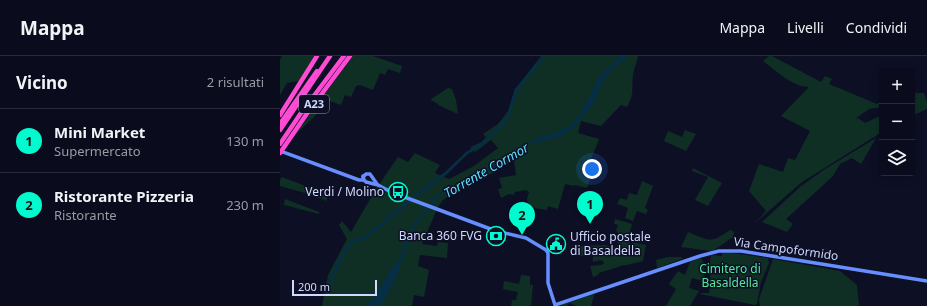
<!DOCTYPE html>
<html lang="it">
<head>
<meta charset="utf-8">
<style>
	:root { --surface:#0a0b1c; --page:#181929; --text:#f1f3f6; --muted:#999ba3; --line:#2a2b3b; --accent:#00fbce }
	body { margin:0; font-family:"Noto Sans",sans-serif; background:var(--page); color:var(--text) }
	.controls { position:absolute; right:12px; top:12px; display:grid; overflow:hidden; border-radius:4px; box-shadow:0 2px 10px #0003 }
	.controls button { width:36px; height:36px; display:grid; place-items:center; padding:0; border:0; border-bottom:1px solid var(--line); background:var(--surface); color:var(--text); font:20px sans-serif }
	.scale { position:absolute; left:12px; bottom:10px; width:85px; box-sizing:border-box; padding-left:4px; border:2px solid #d0d8ff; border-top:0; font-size:11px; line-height:14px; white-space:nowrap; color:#d0d8ff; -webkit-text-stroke:3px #0d0f25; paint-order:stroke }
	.you { position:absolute; left:312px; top:113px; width:14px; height:14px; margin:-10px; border:3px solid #fff; border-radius:50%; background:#1a73e8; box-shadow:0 0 0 6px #1a73e833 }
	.badge { display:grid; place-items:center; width:26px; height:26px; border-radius:50%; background:var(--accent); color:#111; font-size:13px; font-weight:700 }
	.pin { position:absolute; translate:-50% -33px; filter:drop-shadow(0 1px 2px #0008) }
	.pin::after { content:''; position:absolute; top:21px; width:14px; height:12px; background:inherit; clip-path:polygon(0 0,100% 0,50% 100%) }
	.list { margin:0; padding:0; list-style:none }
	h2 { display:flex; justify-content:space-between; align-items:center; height:52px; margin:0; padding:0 16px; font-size:17px }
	h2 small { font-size:13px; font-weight:400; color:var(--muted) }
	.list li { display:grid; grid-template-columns:26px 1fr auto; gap:12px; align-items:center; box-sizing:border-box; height:64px; padding:0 16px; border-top:1px solid var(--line) }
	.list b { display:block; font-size:15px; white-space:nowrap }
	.list p { margin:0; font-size:13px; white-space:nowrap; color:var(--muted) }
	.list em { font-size:13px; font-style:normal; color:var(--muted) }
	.icon { flex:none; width:22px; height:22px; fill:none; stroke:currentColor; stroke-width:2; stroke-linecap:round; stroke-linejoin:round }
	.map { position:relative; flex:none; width:647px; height:250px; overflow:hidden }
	header { display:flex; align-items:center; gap:24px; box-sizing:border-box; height:56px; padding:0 20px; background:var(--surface); border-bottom:1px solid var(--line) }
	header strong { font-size:19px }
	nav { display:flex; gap:22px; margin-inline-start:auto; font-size:14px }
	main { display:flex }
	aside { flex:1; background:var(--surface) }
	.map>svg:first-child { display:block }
</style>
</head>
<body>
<header>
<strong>Mappa</strong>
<nav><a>Mappa</a><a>Livelli</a><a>Condividi</a></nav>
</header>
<main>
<aside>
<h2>Vicino<small>2 risultati</small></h2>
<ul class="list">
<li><span class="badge">1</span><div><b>Mini Market</b><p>Supermercato</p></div><em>130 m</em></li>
<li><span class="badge">2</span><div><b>Ristorante Pizzeria</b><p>Ristorante</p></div><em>230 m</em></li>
</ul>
</aside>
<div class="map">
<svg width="647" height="250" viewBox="0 0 647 250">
	<rect width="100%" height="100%" fill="#0d0f25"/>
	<g fill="#0f2f25">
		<polygon points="2,0 35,0 20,25 7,27 0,39 0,4"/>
		<polygon points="73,0 93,0 122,10 120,17 108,13 105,19 100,17 93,34 80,29 76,30 71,41 65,39 61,49 47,44 33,62 15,79"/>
		<path d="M261,0H358C357,7 354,12 353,19C351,33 355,36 347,51L341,49L321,70L301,65L298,77L319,83L310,106L316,107L307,132L295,129L294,130L285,128L278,153L268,150L267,154L248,151L247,143L249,136L246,134L235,136L234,139L229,138L221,142L218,133L222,132L219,122L236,119L234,104L199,125L187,128L163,144L158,151L142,188L157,190L158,186L168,187L167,202L140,199L138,210L149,214L144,241L134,239L132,250H42L48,219L67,183L59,169L62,165L71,176L96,133L118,101L128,106L135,97L160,109L155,117L169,123L194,110L218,92L211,84L195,96L190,91L202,86L206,81L203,78L218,68L228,55L235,34Z"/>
		<path d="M489,0H492L541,26L545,20L552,23L549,28L597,48L602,45V51L589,53L575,63L578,62L585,67L602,59V76L522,126L475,167L486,155L469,135L479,108L503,116L508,102L515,104L530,75L501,60L529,31C513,31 496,15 483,5Z"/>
		<polygon points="168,32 172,33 176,44 178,58 158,49 158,48 151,44 151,43"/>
		<polygon points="632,37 644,37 647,46 647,53 632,60"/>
		<polygon points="405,74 416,78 406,95 384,85 388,75 402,81"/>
		<polygon points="596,82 581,108 572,102 560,108 553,120 506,163 513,168 507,176 482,166 520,131 545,113"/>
		<polygon points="413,112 442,127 428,150 415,144 428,121 412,115"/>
		<polygon points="2,121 49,139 46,145 32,139 0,130 0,124"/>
		<polygon points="362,125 373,130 365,152 368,154 366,158 357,155 353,165 345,162 348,152 337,148 340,142 347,144 349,137 357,139"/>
		<polygon points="5,143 39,156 39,158 4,149"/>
		<polygon points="335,163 352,168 348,183 351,184 346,196 348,197 352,186 366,189 363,205 347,209 344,209 319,217 318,219 313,221 310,210 322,209 324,207 323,205 320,204 313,206 313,200 296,200 296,190 325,189 336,192 339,185 336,184 338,176 336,175 338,169 334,168"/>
		<path d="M450,174L454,176L453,181L434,194L430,195L401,191L408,176C431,185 429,188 450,174Z"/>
		<polygon points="442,197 452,197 488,202 489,207 481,226 477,248 475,249 420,238 421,237 429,237 431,214 429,214 431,199 442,200"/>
		<polygon points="388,201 402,201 402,203 377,212 376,204"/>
		<path d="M420,202C427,207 424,217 423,225L412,222L409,232L419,235L410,250H386L396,233L389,228L398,215L405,219L410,206Z"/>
		<polygon points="493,203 560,215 577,229 579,250 480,250 479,243"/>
		<polygon points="241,219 250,220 250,229 253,229 251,250 231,250 232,244 236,244 238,236 223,233 224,225 239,228"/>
		<polygon points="314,238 314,240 311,250 296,250 290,247 286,250 279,249"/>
	</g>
	<polygon fill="#062e44" points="341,0 347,0 344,6 344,3 331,14 323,25 313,48 292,73 280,81 250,88 203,118 186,125 160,140 137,167 120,208 120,213 106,241 99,250 84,250 95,241 112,211 117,207 134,167 155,141 198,114 208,111 259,81 278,76 286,71 289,71 289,67 290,69 292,68 301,56 317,25 323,16"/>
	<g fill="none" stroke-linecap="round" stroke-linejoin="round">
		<path stroke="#062e44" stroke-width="3" d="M46,236C51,222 63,195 73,185L85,182L134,141L166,117L187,97L203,87L221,70L228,61L236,34L264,0"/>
		<g stroke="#678eff" stroke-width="3.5">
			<polyline points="0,95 79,124 83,124"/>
			<polyline points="83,120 84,124 86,126 98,129 111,136 216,175 246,182 266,194 268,197 268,227 275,249 420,200 439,195 461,195 647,225"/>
			<polyline points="83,121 86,118 90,118 97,128"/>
		</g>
		<g stroke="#ff4bd3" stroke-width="4.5">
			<polyline points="0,59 37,0"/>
			<polyline points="0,68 37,15"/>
			<polyline points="0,74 50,0"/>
			<polyline points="0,88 21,57 64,0"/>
			<polyline points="0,97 26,59 70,0"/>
		</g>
	</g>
	<defs>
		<g id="bus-ring" transform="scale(1)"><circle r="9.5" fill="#0d0f25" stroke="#00fbce" stroke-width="1.5"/><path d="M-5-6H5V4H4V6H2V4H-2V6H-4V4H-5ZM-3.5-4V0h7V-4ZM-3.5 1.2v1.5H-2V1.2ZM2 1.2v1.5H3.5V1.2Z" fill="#00fbce"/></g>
		<g id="bank-ring" transform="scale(1)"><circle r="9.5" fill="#0d0f25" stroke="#00fbce" stroke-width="1.5"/><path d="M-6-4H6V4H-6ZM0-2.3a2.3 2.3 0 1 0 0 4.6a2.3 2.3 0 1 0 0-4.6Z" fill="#00fbce"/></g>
		<g id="civic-ring" transform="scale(1)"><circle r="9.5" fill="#0d0f25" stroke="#00fbce" stroke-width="1.5"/><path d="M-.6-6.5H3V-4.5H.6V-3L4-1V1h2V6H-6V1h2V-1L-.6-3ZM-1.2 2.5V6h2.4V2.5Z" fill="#00fbce"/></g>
	</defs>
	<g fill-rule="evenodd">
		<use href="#bus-ring" x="118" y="136"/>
		<use href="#bank-ring" x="216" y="180"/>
		<use href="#civic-ring" x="276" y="188"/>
	</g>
	<g text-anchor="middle" stroke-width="3" stroke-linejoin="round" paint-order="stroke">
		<rect fill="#0d0f25" stroke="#969cbe" stroke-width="1" x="19" y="39" width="30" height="18" rx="3"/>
		<g font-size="11" font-weight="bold" fill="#d0d8ff">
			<text x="34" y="52">A23</text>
		</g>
		<g font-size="12" fill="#d0d8ff" stroke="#0d0f25" text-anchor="end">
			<text x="104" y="140">Verdi / Molino</text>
			<text x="202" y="184">Banca 360 FVG</text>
			<text x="290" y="185" text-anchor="start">Ufficio postale<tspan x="290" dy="14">di Basaldella</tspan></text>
		</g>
		<g font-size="12" fill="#d0d8ff" stroke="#0d0f25">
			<text transform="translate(506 193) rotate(8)" y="4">Via Campoformido</text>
		</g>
		<g font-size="12" fill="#54e799" stroke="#0d0f25">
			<text x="450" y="217">Cimitero di<tspan x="450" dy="14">Basaldella</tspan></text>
		</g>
		<g font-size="13" font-style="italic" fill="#5ee1ff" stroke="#0d0f25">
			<text transform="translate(206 114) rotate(-30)" y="5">Torrente Cormor</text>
		</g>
	</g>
</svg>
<div class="controls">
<button>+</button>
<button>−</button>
<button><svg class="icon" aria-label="layers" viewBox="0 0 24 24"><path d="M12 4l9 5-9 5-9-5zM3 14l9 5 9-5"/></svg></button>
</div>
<div class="scale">200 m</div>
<div class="you"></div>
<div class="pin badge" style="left:310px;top:168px">1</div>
<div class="pin badge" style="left:242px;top:179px">2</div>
</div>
</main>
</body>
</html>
